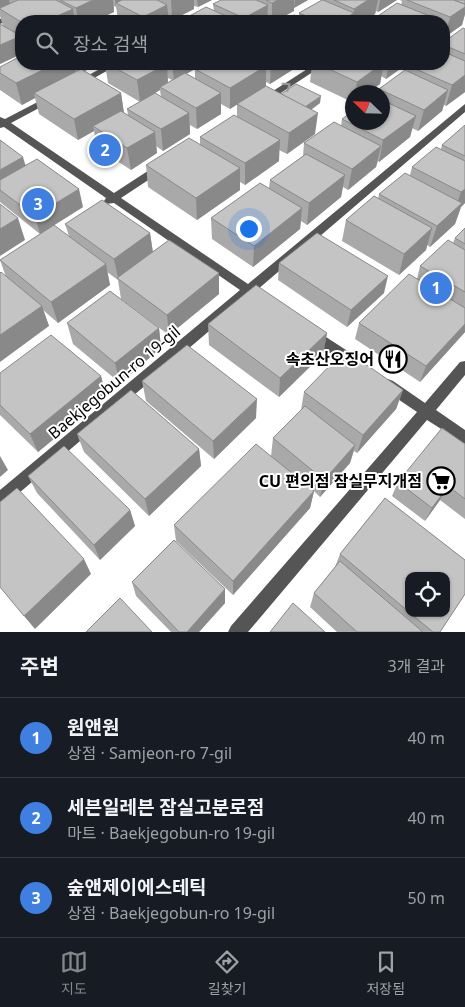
<!DOCTYPE html>
<html lang="ko">
<head>
<meta charset="utf-8">
<style>
	:root { --surface:#171b24; --page:#242831; --text:#f1f3f6; --muted:#9ea1a6; --line:#363941; --accent:#858687 }
	body { margin:0; font-family:"Noto Sans","Noto Sans KR",sans-serif; background:var(--page); color:var(--text) }
	.controls { position:absolute; right:15px; bottom:15px; display:grid; overflow:hidden; border-radius:10px; box-shadow:0 1px 4px #0004 }
	.controls button { width:45px; height:45px; display:grid; place-items:center; padding:0; border:0; border-bottom:1px solid var(--line); background:var(--surface); color:var(--text); font:25px sans-serif }
	.compass { position:absolute; left:345px; top:85px; width:45px; height:45px; border-radius:50%; background:var(--surface); box-shadow:0 1px 4px #0004; rotate:293deg }
	.you { position:absolute; left:248px; top:228px; width:18px; height:18px; margin:-12px; border:4px solid #fff; border-radius:50%; background:#1a73e8; box-shadow:0 0 0 8px #1a73e833 }
	.badge { display:grid; place-items:center; width:32px; height:32px; border-radius:50%; background:var(--accent); color:#fff; font-size:16px; font-weight:700 }
	.pin { position:absolute; translate:-50% -50%; border:2px solid #fff; box-shadow:0 1px 5px #0006 }
	.list { margin:0; padding:0; list-style:none }
	h2 { display:flex; justify-content:space-between; align-items:center; height:65px; margin:0; padding:0 20px; font-size:21px }
	h2 small { font-size:16px; font-weight:400; color:var(--muted) }
	.list li { display:grid; grid-template-columns:32px 1fr auto; gap:15px; align-items:center; box-sizing:border-box; height:80px; padding:0 20px; border-top:1px solid var(--line) }
	.list b { display:block; font-size:19px; white-space:nowrap }
	.list p { margin:0; font-size:16px; white-space:nowrap; color:var(--muted) }
	.list em { font-size:16px; font-style:normal; color:var(--muted) }
	.icon { flex:none; width:28px; height:28px; fill:none; stroke:currentColor; stroke-width:2; stroke-linecap:round; stroke-linejoin:round }
	.map { position:relative; flex:none; width:465px; height:632px; overflow:hidden }
	.search { position:absolute; background:var(--surface); box-shadow:0 1px 4px #0004; left:15px; right:15px; top:15px; height:55px; display:flex; align-items:center; gap:12px; box-sizing:border-box; padding:0 18px; border-radius:20px; color:var(--muted); font-size:19px }
	.sheet { height:305px; background:var(--surface) }
	nav { display:flex; justify-content:space-around; align-items:center; box-sizing:border-box; height:70px; border-top:1px solid var(--line); background:var(--surface); font-size:14px; color:var(--muted) }
	nav a { display:grid; justify-items:center; gap:2px }
	nav .on { color:var(--accent) }
	.map>svg:first-child { display:block }
</style>
</head>
<body>
<div class="map">
<svg width="465" height="632" viewBox="0 0 465 632">
	<rect width="100%" height="100%" fill="#fff"/>
	<g fill="none" stroke-linecap="round" stroke-linejoin="round">
		<g fill="#555" fill-rule="evenodd">
			<polygon points="43,0 53,0 0,24 0,19"/>
			<polygon points="109,64 119,64 80,86 72,84"/>
			<polygon points="315,64 325,64 267,102 261,102 259,100"/>
			<polygon points="51,95 56,98 54,100 11,123 114,193 157,165 165,165 165,169 121,198 248,284 465,104 465,112 257,290 260,294 258,297 254,299 249,297 5,505 0,507 0,490 240,290 114,203 105,204 104,201 106,198 4,127 0,128 0,117 5,119"/>
			<polygon points="312,328 360,359 362,363 360,367 355,368 350,367 307,337 306,333 307,329"/>
			<polygon points="465,361 465,375 436,410 465,430 465,444 427,420 248,632 228,632 231,626 417,412 383,389 381,385 383,381 388,379 393,381 425,403 460,362"/>
		</g>
	</g>
	<g fill="#a9a9a9" fill-rule="evenodd">
		<polygon points="0,0 212,0 198,7 194,6 194,9 172,20 168,18 169,21 109,21 118,19 116,7 114,6 114,12 94,21 21,21 21,54 0,64 3,26 0,16"/>
		<polygon points="221,0 308,0 294,8 294,11 275,21 182,21 182,20 214,11 213,4"/>
		<polygon points="322,0 397,0 378,12 376,11 375,14 363,21 283,21 299,17 299,13"/>
		<polygon points="400,0 465,0 465,14 462,25 445,37 444,37 444,21 377,21 378,16 401,5 402,1"/>
		<polygon points="465,29 465,92 446,106 444,105 442,111 418,131 412,128 410,137 379,162 378,161 376,167 348,190 343,187 341,197 307,225 301,221 300,229 253,267 212,239 211,218 269,188 270,180 303,156 304,143 341,126 342,119 382,122 382,92 378,92 379,89 407,72 409,66 444,64 444,42"/>
		<path d="M21,64H99L84,71L121,93L124,113L128,115L127,109L140,102L108,83L105,64H202L186,74L195,79V69L204,64H300V65L270,84L266,82V87L281,94L320,103L311,110L315,134L287,154L279,150V161L245,185L240,182V190L197,220L148,187L146,165L200,144V137L237,116V104L230,109L221,104V114L197,129L190,125V134L163,151L156,146L157,153L131,170L97,148L94,131L78,140L39,114L35,98L22,105L0,90V67ZM168,78L172,80L168,83ZM160,90L161,97L155,93Z"/>
		<polygon points="312,64 407,64 386,79 381,76 380,84 368,92 352,92 352,102 310,82"/>
		<polygon points="465,125 465,203 461,207 455,224 430,247 427,245 426,250 399,275 342,241 346,220 378,199 379,194 410,175 412,167 441,149 442,145"/>
		<polygon points="0,140 26,165 83,207 40,234 0,202"/>
		<polygon points="65,224 150,233 153,252 219,273 219,294 169,335 121,299 118,280 107,272 110,285 58,323 43,310 49,326 6,277 0,260 69,236"/>
		<polygon points="465,228 465,332 420,382 355,339 359,323 417,279 420,266 453,243 455,238"/>
		<polygon points="279,263 384,293 347,327 278,280"/>
		<polygon points="67,323 159,328 161,348 120,383 73,344"/>
		<polygon points="208,324 327,333 323,354 279,397 209,345"/>
		<polygon points="0,373 101,376 106,396 38,452 0,415"/>
		<polygon points="142,381 256,418 214,459 146,401"/>
		<polygon points="403,390 396,409 357,453 354,451 350,463 320,497 314,491 310,508 233,595 176,541 174,525 271,456 273,438 301,410 304,392"/>
		<polygon points="77,434 199,449 201,466 149,516 84,452"/>
		<polygon points="465,444 465,519 440,500 425,521 392,496 398,482"/>
		<polygon points="28,476 130,510 135,526 100,560 37,493"/>
		<path d="M385,498L465,560V594L440,632H337L310,607L314,593L335,567L340,554ZM409,576H446V613H409Z"/>
		<polygon points="132,582 225,603 199,632 171,632 136,596"/>
	</g>
	<g fill="#898989">
		<polygon points="0,0 9,0 12,11 0,9"/>
		<polygon points="93,0 113,0 114,12 94,21 78,21 76,8"/>
		<polygon points="115,0 131,0 116,3 116,7"/>
		<polygon points="171,0 194,0 194,9 172,20"/>
		<polygon points="197,0 212,0 198,7"/>
		<polygon points="278,0 294,0 294,11 275,21 272,21 272,3"/>
		<polygon points="295,0 308,0 294,8"/>
		<polygon points="368,0 378,0 375,14 363,21 340,21 354,13 354,9"/>
		<polygon points="380,0 397,0 378,12"/>
		<polygon points="465,4 465,14 462,25 445,37 450,17"/>
		<polygon points="167,5 169,21 144,21 143,17"/>
		<polygon points="268,5 267,21 244,21 244,18"/>
		<polygon points="73,9 75,21 46,21"/>
		<polygon points="21,36 21,54 0,64 0,45"/>
		<polygon points="55,64 74,64 76,76 34,93 35,98 22,105 16,83"/>
		<polygon points="77,64 99,64 79,74"/>
		<polygon points="167,64 168,85 160,87 160,90 140,102 137,80"/>
		<polygon points="172,64 202,64 202,65 174,81"/>
		<polygon points="271,64 300,64 300,65 270,84"/>
		<polygon points="382,64 384,64 380,84 368,92 355,92 357,82"/>
		<polygon points="389,64 407,64 386,79"/>
		<polygon points="266,66 266,87 230,109 230,88"/>
		<polygon points="465,75 465,92 446,106 452,85"/>
		<polygon points="448,90 442,111 418,131 424,110"/>
		<polygon points="121,93 124,114 93,126 94,131 78,140 74,119"/>
		<polygon points="221,93 221,114 197,129 196,108"/>
		<polygon points="321,96 320,103 296,120 297,112"/>
		<polygon points="189,113 190,134 163,151 161,129"/>
		<polygon points="318,113 315,134 287,154 289,133"/>
		<polygon points="416,116 410,137 379,162 383,140"/>
		<polygon points="155,132 157,153 131,170 127,148"/>
		<polygon points="280,140 279,161 245,185 245,163"/>
		<polygon points="381,146 376,167 348,190 352,169"/>
		<polygon points="23,157 28,174 0,190 0,170"/>
		<polygon points="240,168 240,190 197,220 196,198"/>
		<polygon points="345,175 341,197 307,225 309,203"/>
		<polygon points="79,189 83,207 40,234 35,216"/>
		<polygon points="465,189 465,203 461,207 455,224 430,247 437,226 455,209 461,192"/>
		<polygon points="302,208 300,229 253,267 254,246"/>
		<polygon points="18,218 25,240 0,256 0,229"/>
		<polygon points="432,228 426,250 399,275 404,254"/>
		<polygon points="150,233 153,254 118,278 114,259"/>
		<polygon points="106,264 110,285 58,323 51,302"/>
		<polygon points="219,273 219,294 169,335 167,315"/>
		<polygon points="388,276 384,293 347,327 351,310"/>
		<polygon points="42,306 49,326 0,362 0,335"/>
		<polygon points="465,324 465,332 420,382 426,366"/>
		<polygon points="159,328 161,348 120,383 115,363"/>
		<polygon points="327,333 323,354 279,397 280,378"/>
		<polygon points="101,376 106,396 38,452 30,434"/>
		<polygon points="403,390 396,409 357,453 363,435"/>
		<polygon points="257,399 256,418 214,459 213,441"/>
		<polygon points="355,445 350,463 320,497 324,480"/>
		<polygon points="199,449 201,466 149,516 145,499"/>
		<polygon points="0,456 8,470 0,477"/>
		<polygon points="448,486 440,500 425,521 432,508"/>
		<polygon points="314,491 310,508 233,595 233,581"/>
		<polygon points="130,510 135,526 100,560 94,545"/>
		<polygon points="84,559 91,574 35,629 24,616"/>
		<polygon points="225,589 225,603 199,632 187,632"/>
	</g>
	<g fill="#c4c4c4" stroke="#898989">
		<polygon points="18,0 56,0 73,9 46,21 21,22 0,9 0,8"/>
		<polygon points="60,0 93,0 76,8"/>
		<polygon points="122,0 157,0 167,5 143,17 116,3"/>
		<polygon points="221,0 256,0 268,5 244,18 213,4"/>
		<polygon points="266,0 278,0 272,3"/>
		<polygon points="322,0 323,0 354,13 340,21 318,21 299,13"/>
		<polygon points="334,0 368,0 354,9"/>
		<polygon points="407,0 454,0 465,4 465,7 450,17"/>
		<polygon points="454,0 465,0 465,4"/>
		<polygon points="397,3 442,21 392,21 378,16"/>
		<polygon points="206,7 237,21 186,21 182,20"/>
		<polygon points="294,15 308,21 283,21"/>
		<polygon points="115,18 121,21 109,21"/>
		<polygon points="0,24 21,36 0,45"/>
		<polygon points="463,28 465,29 465,54 444,45 444,42"/>
		<polygon points="444,52 465,61 465,75 452,85 409,66 412,64 444,64"/>
		<polygon points="21,56 21,64 55,64 16,83 0,73 0,67"/>
		<polygon points="108,64 167,64 137,80"/>
		<polygon points="204,64 263,64 266,66 230,88 195,69"/>
		<polygon points="318,64 382,64 357,82"/>
		<polygon points="81,69 121,93 74,119 34,93"/>
		<polygon points="405,70 448,90 424,110 379,89"/>
		<polygon points="185,73 221,93 196,108 160,87"/>
		<polygon points="296,84 321,96 305,107 281,94"/>
		<polygon points="266,86 318,113 289,133 237,104"/>
		<polygon points="155,93 189,113 161,129 127,109"/>
		<polygon points="382,100 416,116 383,140 342,119 352,112 352,122 382,122"/>
		<polygon points="121,111 155,132 127,148 93,126"/>
		<polygon points="234,115 280,140 245,163 200,137"/>
		<polygon points="334,122 381,146 352,169 304,143"/>
		<polygon points="465,125 465,156 442,145"/>
		<polygon points="189,138 240,168 196,198 146,165"/>
		<polygon points="0,140 23,157 0,170"/>
		<polygon points="436,147 465,161 465,189 461,192 412,167"/>
		<polygon points="306,154 345,175 309,203 270,180"/>
		<polygon points="37,159 79,189 35,216 0,190 0,180"/>
		<polygon points="405,173 462,203 437,226 379,194"/>
		<polygon points="260,183 302,208 254,246 211,218"/>
		<polygon points="374,196 432,228 404,254 346,220"/>
		<polygon points="102,200 150,233 114,259 65,224"/>
		<polygon points="0,204 18,218 0,229"/>
		<polygon points="54,225 106,264 51,302 0,260"/>
		<polygon points="465,228 465,244 455,238"/>
		<polygon points="317,233 388,276 351,310 279,263"/>
		<polygon points="169,240 219,273 167,315 117,278"/>
		<polygon points="448,240 465,250 465,292 420,266"/>
		<polygon points="1,272 42,306 0,335 0,273"/>
		<polygon points="409,274 465,308 465,324 426,366 359,323"/>
		<polygon points="256,285 327,333 280,378 208,324"/>
		<polygon points="110,291 159,328 115,363 67,323"/>
		<polygon points="51,335 101,376 30,434 0,405 0,373"/>
		<polygon points="187,345 257,399 213,441 142,381"/>
		<polygon points="345,350 403,390 363,435 304,392"/>
		<polygon points="131,390 199,449 145,499 77,434"/>
		<polygon points="305,406 355,445 324,480 273,438"/>
		<polygon points="442,428 465,444 465,499 448,486 432,508 398,482"/>
		<polygon points="256,444 314,491 233,581 174,525"/>
		<polygon points="64,446 130,510 94,545 28,476"/>
		<polygon points="17,488 84,559 24,616 0,587 0,502"/>
		<polygon points="385,498 465,560 465,594 440,632 433,632 410,613 446,613 446,576 409,576 409,612 340,554"/>
		<polygon points="174,540 225,589 187,632 179,632 132,582"/>
		<polygon points="340,561 423,632 357,632 314,593"/>
		<polygon points="120,598 152,632 86,632"/>
		<polygon points="293,603 325,632 270,632"/>
	</g>
	<defs><path id="oneway-chevron" d="M-2-3.5L2.5 0L-2 3.5" fill="none" stroke-width="1.6" stroke-linecap="round" stroke-linejoin="round" transform="scale(1.25)"/></defs>
	<use stroke="#999" href="#oneway-chevron" transform="translate(287 86) rotate(-33)"/>
	<defs>
		<g id="restaurant-ring" transform="scale(1.4375)"><circle r="9.5" fill="#fff" stroke="#000" stroke-width="1.5"/><path d="M-5-6h1v4h1v-4h1v4h1v-4h1v5L-1.5 .5V6h-2V.5L-5-1ZM5-6V6H3V1.5H1.5Q1.5-4 5-6Z" fill="#000"/></g>
		<g id="supermarket-ring" transform="scale(1.4375)"><circle r="9.5" fill="#fff" stroke="#000" stroke-width="1.5"/><path d="M-6-5.5h2.5l.6 2H6L4.5 2H-2.5L-4.4-4H-6ZM-1.5 3.2a1.3 1.3 0 1 0 .1 0ZM3 3.2a1.3 1.3 0 1 0 .1 0Z" fill="#000"/></g>
	</defs>
	<g fill-rule="evenodd">
		<use href="#restaurant-ring" x="393" y="359"/>
		<use href="#supermarket-ring" x="441" y="481"/>
	</g>
	<g text-anchor="middle" stroke-width="4" stroke-linejoin="round" paint-order="stroke">
		<g font-size="16" font-weight="bold" fill="#000" stroke="#fff" text-anchor="end">
			<text x="374" y="365">속초산오징어</text>
			<text x="422" y="487">CU 편의점 잠실무지개점</text>
		</g>
		<g font-size="16" fill="#000" stroke="#fff">
			<text transform="translate(114 382) rotate(-40)" y="6">Baekjegobun-ro 19-gil</text>
		</g>
	</g>
</svg>
<div class="controls">
<button><svg class="icon" aria-label="locate" viewBox="0 0 24 24"><circle cx="12" cy="12" r="6"/><path d="M12 2v4M12 18v4M2 12h4M18 12h4"/></svg></button>
</div>
<svg class="compass" viewBox="-18 -18 36 36"><path d="M0-13l5 13h-10z" fill="#e53935"/><path d="M0 13l5-13h-10z" fill="#9ea1a6"/></svg>
<div class="you"></div>
<div class="pin badge" style="left:436px;top:288px;background:#3f7fe0">1</div>
<div class="pin badge" style="left:105px;top:150px;background:#3f7fe0">2</div>
<div class="pin badge" style="left:38px;top:204px;background:#3f7fe0">3</div>
<div class="search"><svg class="icon" aria-label="search" viewBox="0 0 24 24"><circle cx="10" cy="10" r="6"/><path d="M15 15l6 6"/></svg>장소 검색</div>
</div>
<section class="sheet">
<h2>주변<small>3개 결과</small></h2>
<ul class="list">
<li><span class="badge" style="background:#3f7fe0">1</span><div><b>원앤원</b><p>상점 · Samjeon-ro 7-gil</p></div><em>40 m</em></li>
<li><span class="badge" style="background:#3f7fe0">2</span><div><b>세븐일레븐 잠실고분로점</b><p>마트 · Baekjegobun-ro 19-gil</p></div><em>40 m</em></li>
<li><span class="badge" style="background:#3f7fe0">3</span><div><b>숲앤제이에스테틱</b><p>상점 · Baekjegobun-ro 19-gil</p></div><em>50 m</em></li>
</ul>
</section>
<nav>
<a class="on"><svg class="icon" aria-label="map" viewBox="0 0 24 24"><path d="M3 6l6-2 6 2 6-2v14l-6 2-6-2-6 2zM9 4v14M15 6v14"/></svg>지도</a>
<a><svg class="icon" aria-label="directions" viewBox="0 0 24 24"><path d="M12 3l9 9-9 9-9-9zM9 14v-3h6M13 9l2 2-2 2"/></svg>길찾기</a>
<a><svg class="icon" aria-label="saved" viewBox="0 0 24 24"><path d="M7 4h10v16l-5-4-5 4z"/></svg>저장됨</a>
</nav>
</body>
</html>
